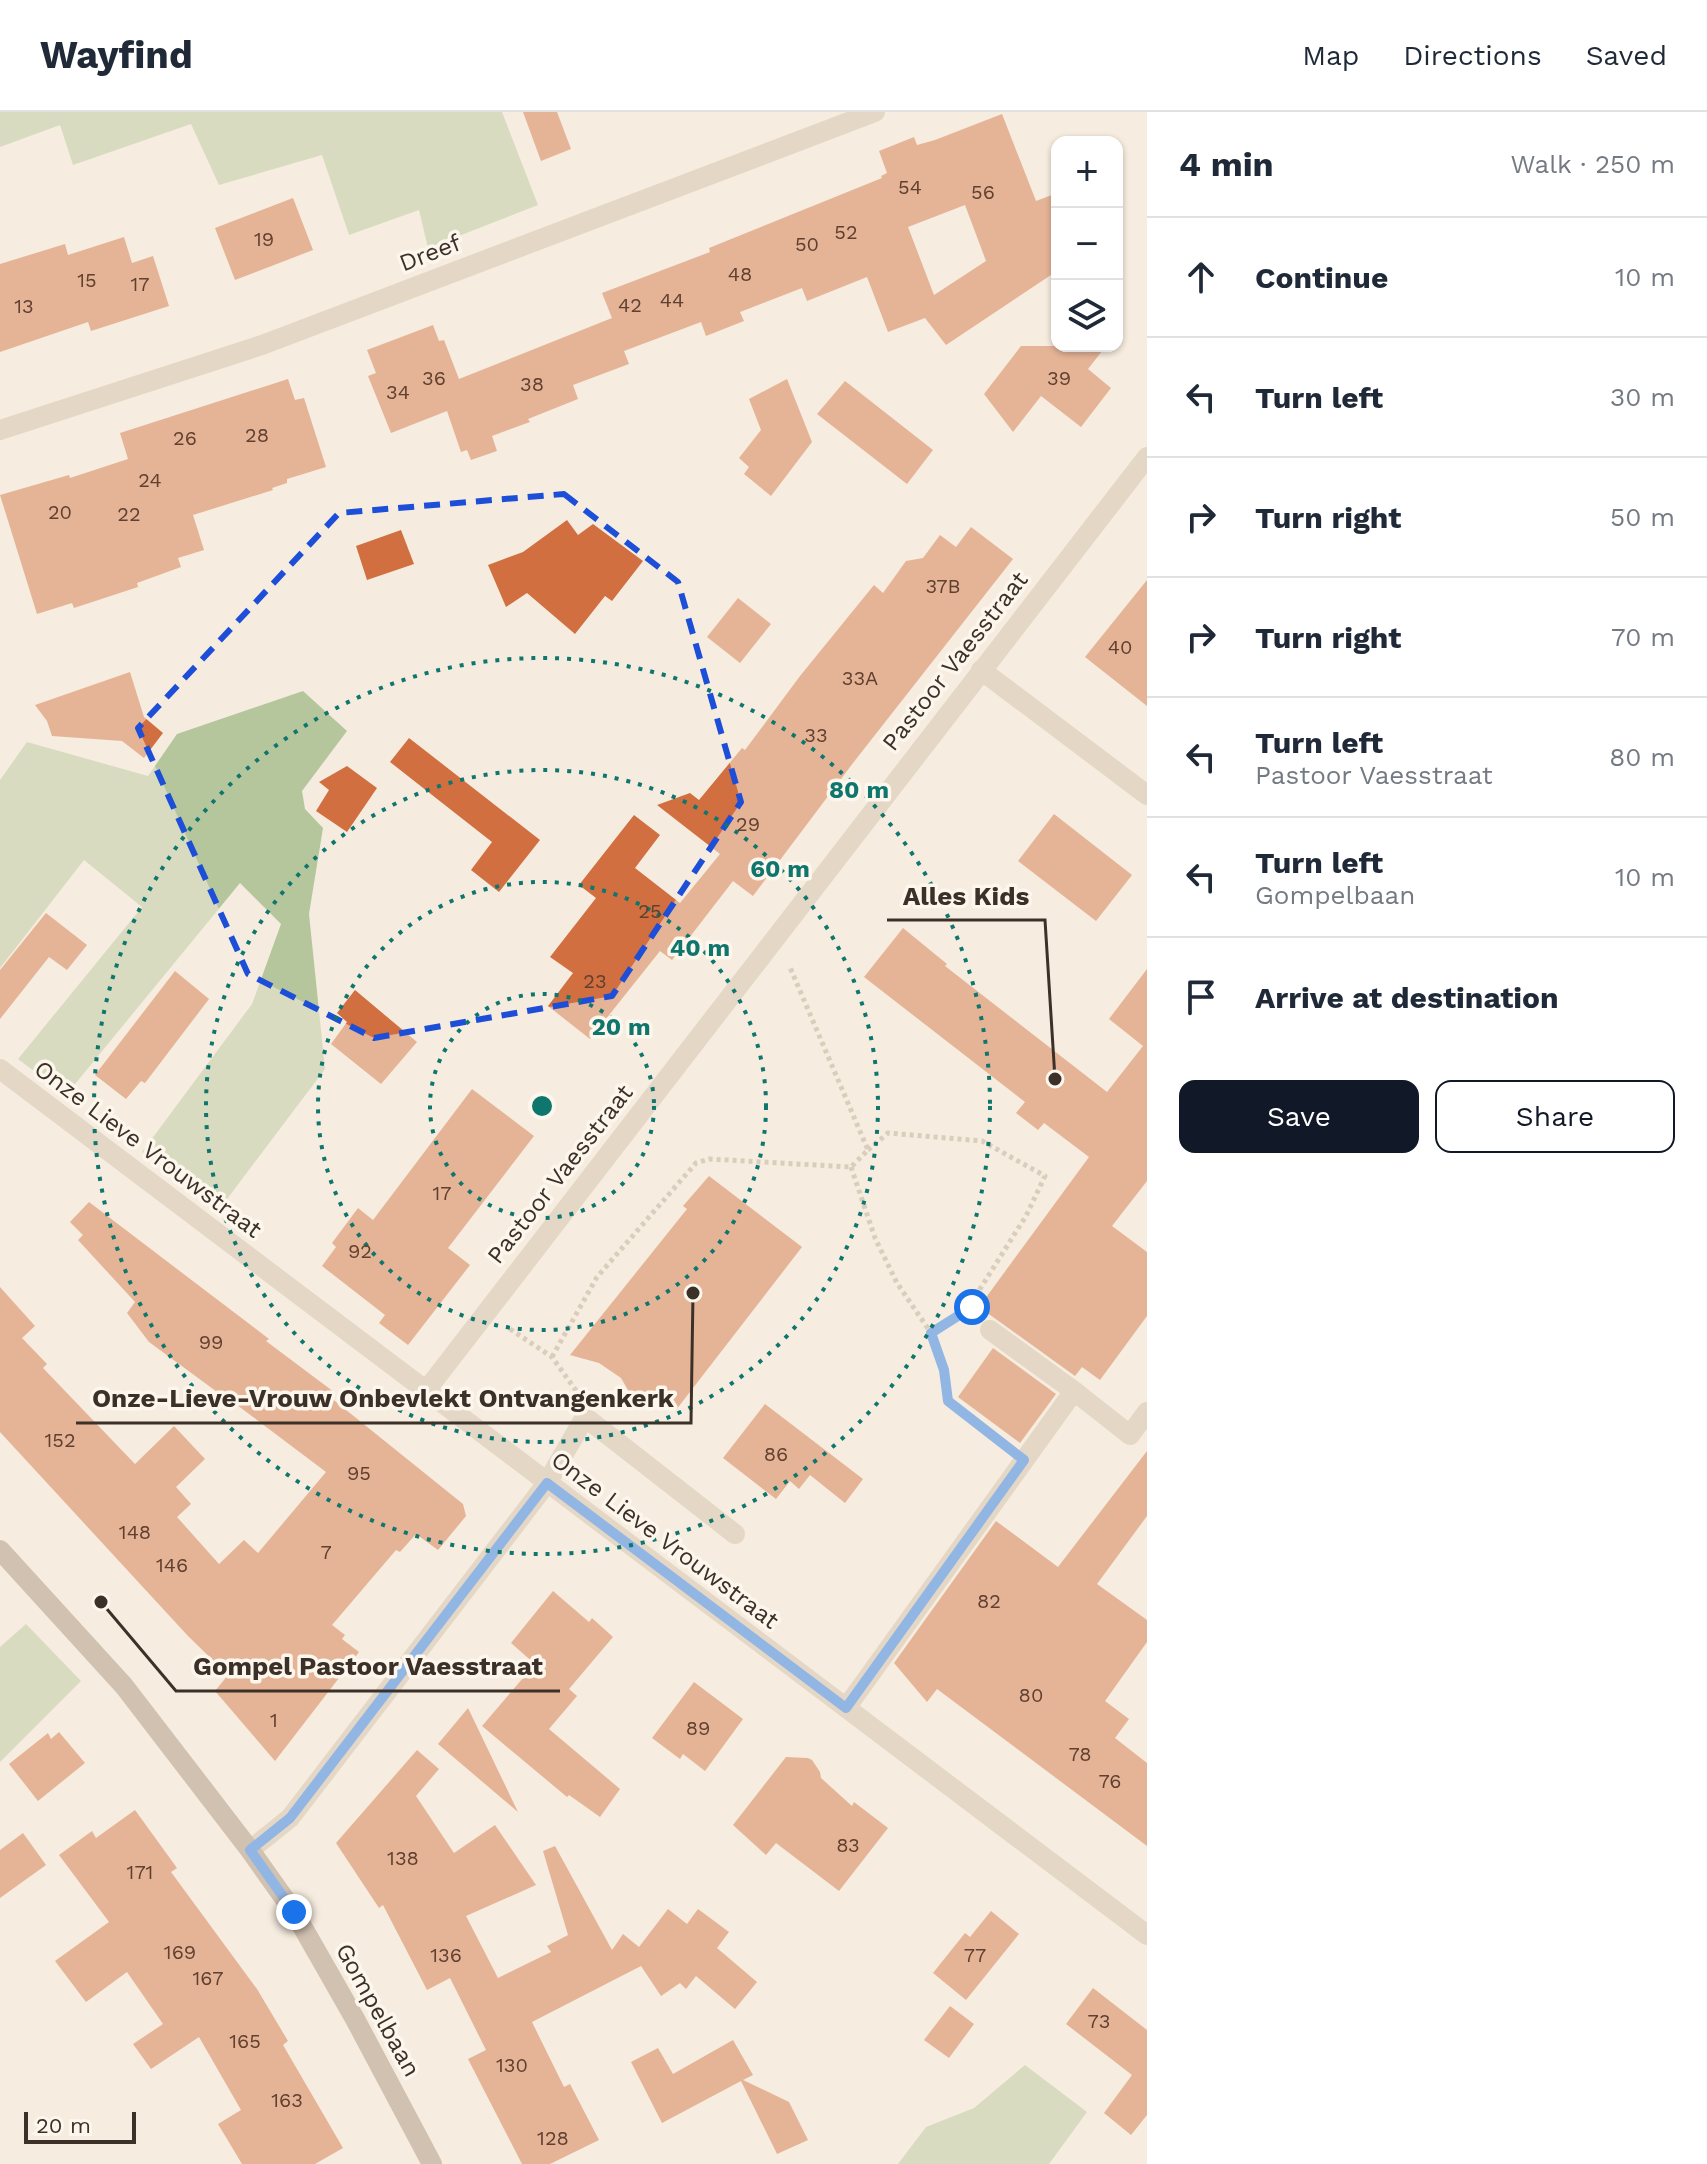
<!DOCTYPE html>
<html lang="en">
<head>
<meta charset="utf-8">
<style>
	:root { --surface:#fff; --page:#f2f2f3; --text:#1f2937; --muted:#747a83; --line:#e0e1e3; --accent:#111827 }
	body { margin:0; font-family:"Work Sans",sans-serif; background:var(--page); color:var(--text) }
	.controls { position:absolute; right:24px; top:24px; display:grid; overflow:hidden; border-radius:16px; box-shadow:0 2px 6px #0004 }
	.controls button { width:72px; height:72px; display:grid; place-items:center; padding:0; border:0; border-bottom:2px solid var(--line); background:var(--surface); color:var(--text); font:40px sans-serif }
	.scale { position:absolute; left:24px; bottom:20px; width:112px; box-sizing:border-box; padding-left:8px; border:4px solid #3c3129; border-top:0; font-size:22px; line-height:28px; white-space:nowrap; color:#3c3129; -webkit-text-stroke:6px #fcf6ec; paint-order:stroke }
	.stop { position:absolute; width:24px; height:24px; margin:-18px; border:6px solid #1a73e8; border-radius:50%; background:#fff }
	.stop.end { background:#1a73e8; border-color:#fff; box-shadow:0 2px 8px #0008 }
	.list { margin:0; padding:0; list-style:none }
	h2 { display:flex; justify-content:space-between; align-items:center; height:104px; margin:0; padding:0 32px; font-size:34px }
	h2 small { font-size:26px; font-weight:400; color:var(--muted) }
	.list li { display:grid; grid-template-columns:52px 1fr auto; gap:24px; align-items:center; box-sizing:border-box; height:120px; padding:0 32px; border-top:2px solid var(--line) }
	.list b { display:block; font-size:30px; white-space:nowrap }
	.list p { margin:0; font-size:26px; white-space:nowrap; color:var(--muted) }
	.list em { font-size:26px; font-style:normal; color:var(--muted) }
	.actions { display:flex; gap:16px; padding:24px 32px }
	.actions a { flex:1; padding:18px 0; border:2px solid var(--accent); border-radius:16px; text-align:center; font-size:28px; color:var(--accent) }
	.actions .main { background:var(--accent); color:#fff }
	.icon { flex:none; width:44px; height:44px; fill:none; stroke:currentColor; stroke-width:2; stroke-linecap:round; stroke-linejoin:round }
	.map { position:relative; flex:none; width:1147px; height:2052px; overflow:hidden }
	header { display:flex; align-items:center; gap:48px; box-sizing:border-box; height:112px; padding:0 40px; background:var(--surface); border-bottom:2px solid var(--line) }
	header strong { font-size:38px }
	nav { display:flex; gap:44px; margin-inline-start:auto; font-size:28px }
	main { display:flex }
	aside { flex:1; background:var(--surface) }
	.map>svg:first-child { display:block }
</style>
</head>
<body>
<header>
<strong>Wayfind</strong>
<nav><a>Map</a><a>Directions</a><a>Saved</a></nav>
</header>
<main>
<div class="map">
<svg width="1147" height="2052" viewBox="0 0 1147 2052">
	<rect width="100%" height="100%" fill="#f5ecdf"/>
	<g fill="#b5c69d">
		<polygon points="0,0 502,0 538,93 428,136 419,98 349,123 322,43 219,73 191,12 73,53 60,13 0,35"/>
		<polygon points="303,579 347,619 302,679 305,697 323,716 309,802 325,957 218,1099 142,1040 252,892 281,812 240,771 66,983 18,947 142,795 84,748 0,856 0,668 27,630 148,664 177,622"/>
		<polygon points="26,1512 81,1569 0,1650 0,1535"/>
		<polygon points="1025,1953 1087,2000 1049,2052 898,2052 926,2015 974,1996"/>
	</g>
	<g fill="#d16f41" fill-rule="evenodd">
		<polygon points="523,0 557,0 571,37 541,49"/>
		<path d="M1002,2L1036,89L1057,81V159L946,233L925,206L888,220L867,165L807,189L802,176L740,200L744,209L706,224L701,210L624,239L629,252L573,273L578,287L528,307L530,310L492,324L497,339L471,348L467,338L461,340L447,299L391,321L368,264L376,261L367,238L433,213L439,229L444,228L459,267L612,206L602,181L710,140L709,136L882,66L881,64L887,61L879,39L914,25L917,33L935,28ZM965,93L986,149L934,183L908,115Z"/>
		<polygon points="293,86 313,138 235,168 215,116"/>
		<polygon points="124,125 132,151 153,144 169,194 91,219 88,210 0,240 0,152 65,132 68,143"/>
		<polygon points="1021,234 1106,234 1088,257 1111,276 1081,315 1041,284 1013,320 984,282"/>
		<polygon points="288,267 295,288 304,286 326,355 287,367 287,371 272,376 273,378 193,403 204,438 178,446 181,455 137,471 138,475 74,496 72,491 37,502 0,383 69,363 70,366 128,347 120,321"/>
		<polygon points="787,267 812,330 771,384 744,362 749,355 739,346 761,318 749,287"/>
		<polygon points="845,269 933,338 907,372 817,302"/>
		<polygon points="567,408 578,423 593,412 643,449 612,489 605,484 575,522 527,481 506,495 488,453 523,440"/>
		<polygon points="971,415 1013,447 853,651 753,784 733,769 672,848 660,839 590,927 548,894 573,861 550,845 596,786 579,773 634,703 660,723 635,756 680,791 720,742 657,693 690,681 699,688 742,636 745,638 800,564 874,473 883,481 906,449 923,446 940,423 956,435"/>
		<polygon points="401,418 414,452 367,468 356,434"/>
		<polygon points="1147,468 1147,594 1085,545"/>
		<polygon points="738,486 771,512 740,551 707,525"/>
		<polygon points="130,560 144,605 163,621 144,646 122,629 52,624 47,609 35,593"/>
		<polygon points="409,626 540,728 499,780 471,758 492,730 390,650"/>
		<polygon points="347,654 377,676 347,720 316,699 329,678 319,670"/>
		<polygon points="1054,702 1132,763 1096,809 1018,749"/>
		<polygon points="46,801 87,833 67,858 49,845 0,907 0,858"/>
		<polygon points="903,816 947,852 945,854 1107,980 1143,934 1109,907 1147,857 1147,1069 1112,1114 1147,1140 1147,1204 1100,1268 1082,1255 1075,1264 979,1195 1089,1045 1044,1011 1038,1018 1016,1001 1025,990 864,865"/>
		<polygon points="175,859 209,887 145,971 141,969 126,987 95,963"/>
		<polygon points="355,878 417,930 381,972 331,932 347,910 337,901"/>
		<polygon points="472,977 534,1024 448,1136 470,1153 408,1233 379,1211 385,1203 322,1154 336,1135 332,1131 358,1096 373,1108"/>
		<polygon points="709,1064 802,1135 676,1298 632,1285 621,1266 599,1251 570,1243 687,1097 683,1094"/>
		<polygon points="89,1090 269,1227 266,1229 334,1280 330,1285 463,1392 466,1404 438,1438 416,1422 400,1440 396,1438 332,1513 345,1523 342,1527 359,1540 275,1649 215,1579 228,1563 188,1524 0,1320 0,1175 35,1214 22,1226 47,1252 43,1256 135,1352 174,1314 205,1347 176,1375 191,1392 177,1405 219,1452 244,1428 258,1441 326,1360 225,1284 224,1285 149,1230 127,1201 135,1190 78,1128 83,1123 70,1110"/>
		<polygon points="993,1236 1056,1282 1020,1331 958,1285"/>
		<polygon points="765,1292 863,1367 845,1391 810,1363 799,1377 790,1369 776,1387 723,1346"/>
		<polygon points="1147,1339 1147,1404 1097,1472 1147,1508 1147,1530 1105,1589 1129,1607 1115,1626 1147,1651 1147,1734 937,1577 927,1590 894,1551 996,1409 1058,1455"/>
		<polygon points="553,1479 589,1510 592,1506 613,1525 569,1577 577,1584 549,1617 620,1677 600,1705 569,1683 567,1685 482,1614 535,1552 511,1531"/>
		<polygon points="694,1570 743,1607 705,1659 683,1642 680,1647 652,1626"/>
		<polygon points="468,1596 518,1700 438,1632"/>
		<polygon points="59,1620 85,1651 38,1689 9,1652 48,1621 51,1627"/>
		<polygon points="417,1638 439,1657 416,1684 454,1741 495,1713 536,1773 466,1804 498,1866 551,1840 547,1834 568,1823 543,1739 555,1734 612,1838 623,1822 639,1835 668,1797 687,1812 698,1797 729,1820 717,1836 757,1870 735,1897 696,1864 686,1877 680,1871 661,1884 641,1854 532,1910 564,1975 570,1972 599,2028 550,2052 522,2052 468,1947 486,1938 450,1866 427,1878 383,1793 379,1796 336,1731"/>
		<polygon points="786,1645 808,1646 812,1648 820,1660 821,1666 852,1694 854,1690 888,1716 839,1779 776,1731 766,1743 733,1713"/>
		<polygon points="135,1698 177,1756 171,1760 257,1877 288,1929 283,1933 343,2036 315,2052 242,2052 218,2012 241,1998 199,1925 151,1957 133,1932 163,1912 127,1860 86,1890 55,1849 109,1810 59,1743 92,1719 96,1726"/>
		<polygon points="23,1721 46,1753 0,1786 0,1738"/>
		<polygon points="991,1799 1019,1822 966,1888 933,1861 965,1821 970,1825"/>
		<polygon points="1093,1876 1147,1918 1147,2003 1131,2023 1104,2001 1132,1963 1066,1912"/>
		<polygon points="950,1894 974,1912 949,1946 924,1928"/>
		<polygon points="733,1928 753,1963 743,1968 789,1990 808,2028 777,2042 741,1969 662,2011 631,1950 658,1936 673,1962"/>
	</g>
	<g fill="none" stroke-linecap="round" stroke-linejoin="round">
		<g stroke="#bba793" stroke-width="5" stroke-dasharray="4 4" stroke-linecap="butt">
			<polyline points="868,1038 888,1021 982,1029 1045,1064 1026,1104 980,1177 972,1195 931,1221"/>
			<polyline points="851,1055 875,1126 897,1171 931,1221 944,1258 948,1289 1004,1332"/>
			<polyline points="510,1217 552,1245 577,1280"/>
			<polyline points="552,1245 597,1165 696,1051 709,1047 851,1055 868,1038 789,853"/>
		</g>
		<g stroke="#cfbda9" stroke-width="20">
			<polyline points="1074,1279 1130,1323 1147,1300"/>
			<polyline points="547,1371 585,1305 735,1422"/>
			<polyline points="846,1596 1074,1279 990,1218"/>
		</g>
		<g stroke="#cfbda9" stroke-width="20">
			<polyline points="0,318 262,233 875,0"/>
			<polyline points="981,558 1147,683"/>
			<polyline points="0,957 1147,1823"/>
			<polyline points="425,1280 1147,345"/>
			<polyline points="250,1738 290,1706 547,1371"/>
		</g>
		<polyline stroke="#a38c7a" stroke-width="20" points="0,1438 124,1574 250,1738 294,1800 355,1907 432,2052"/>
	</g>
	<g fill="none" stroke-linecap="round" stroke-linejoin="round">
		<polyline stroke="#1a73e8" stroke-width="10" points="294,1800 250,1738 290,1706 547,1371 846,1596 1024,1348 948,1289 944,1258 931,1221 972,1195"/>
	</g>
	<path d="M0 0H1147V2052H0ZM564,382L678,470L741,690L612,884L374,926L248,862L138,616L339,401Z" fill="#f5ecdf" fill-opacity=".55" fill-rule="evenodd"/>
	<path fill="none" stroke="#1d4ed8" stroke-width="6" stroke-dasharray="16 10" stroke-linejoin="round" d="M564,382L678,470L741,690L612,884L374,926L248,862L138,616L339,401Z"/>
	<g fill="none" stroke="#0f766e" stroke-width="4" stroke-dasharray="4 8">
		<circle cx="542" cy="994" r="112"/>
		<circle cx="542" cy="994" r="224"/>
		<circle cx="542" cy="994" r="336"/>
		<circle cx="542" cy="994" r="448"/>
	</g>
	<g text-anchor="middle" stroke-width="7" stroke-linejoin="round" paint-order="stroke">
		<g font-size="20" fill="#61402f">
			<text x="910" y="82">54</text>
			<text x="983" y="87">56</text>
			<text x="846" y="127">52</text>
			<text x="264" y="134">19</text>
			<text x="807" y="139">50</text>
			<text x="740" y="169">48</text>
			<text x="87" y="175">15</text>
			<text x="140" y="179">17</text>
			<text x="672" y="195">44</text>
			<text x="630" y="200">42</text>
			<text x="24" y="201">13</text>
			<text x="434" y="273">36</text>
			<text x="1059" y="273">39</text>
			<text x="532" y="279">38</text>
			<text x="398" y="287">34</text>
			<text x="257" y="330">28</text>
			<text x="185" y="333">26</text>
			<text x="150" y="375">24</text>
			<text x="60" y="407">20</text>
			<text x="129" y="409">22</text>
			<text x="943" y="481">37B</text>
			<text x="1120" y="542">40</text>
			<text x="860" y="573">33A</text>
			<text x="816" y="630">33</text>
			<text x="748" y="719">29</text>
			<text x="650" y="806">25</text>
			<text x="595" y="876">23</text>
			<text x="442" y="1088">17</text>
			<text x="360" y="1146">92</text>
			<text x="211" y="1237">99</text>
			<text x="60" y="1335">152</text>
			<text x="776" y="1349">86</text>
			<text x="359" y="1368">95</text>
			<text x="135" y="1427">148</text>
			<text x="326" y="1447">7</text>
			<text x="172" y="1460">146</text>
			<text x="989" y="1496">82</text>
			<text x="1031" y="1590">80</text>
			<text x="274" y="1615">1</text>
			<text x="698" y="1623">89</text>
			<text x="1080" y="1649">78</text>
			<text x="1110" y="1676">76</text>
			<text x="848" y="1740">83</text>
			<text x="403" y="1753">138</text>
			<text x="140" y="1767">171</text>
			<text x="180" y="1847">169</text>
			<text x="446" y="1850">136</text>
			<text x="975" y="1850">77</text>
			<text x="208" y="1873">167</text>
			<text x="1099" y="1916">73</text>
			<text x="245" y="1936">165</text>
			<text x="512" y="1960">130</text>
			<text x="287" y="1995">163</text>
			<text x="553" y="2033">128</text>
		</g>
		<g font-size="24" fill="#3c3129" stroke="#fcf6ec">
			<text transform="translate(430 141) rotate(-21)" y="8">Dreef</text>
			<text transform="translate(955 549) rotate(-52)" y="8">Pastoor Vaesstraat</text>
			<text transform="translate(148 1037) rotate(37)" y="8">Onze Lieve Vrouwstraat</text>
			<text transform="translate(560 1062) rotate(-52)" y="8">Pastoor Vaesstraat</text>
			<text transform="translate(665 1428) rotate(37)" y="8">Onze Lieve Vrouwstraat</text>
			<text transform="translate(378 1898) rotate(61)" y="8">Gompelbaan</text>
		</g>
	</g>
	<circle cx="542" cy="994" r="12" fill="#0f766e" stroke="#fcf6ec" stroke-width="4"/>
	<g font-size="24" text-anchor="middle" font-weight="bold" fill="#0f766e" stroke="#fcf6ec" stroke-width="7" stroke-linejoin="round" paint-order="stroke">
		<text x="859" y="686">80 m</text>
		<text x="780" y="765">60 m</text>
		<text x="700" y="844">40 m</text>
		<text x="621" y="923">20 m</text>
	</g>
	<path fill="none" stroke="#3c3129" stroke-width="3" d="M1055 967L1045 808H887M693 1181L691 1311H76M101 1490L176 1579H560"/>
	<g fill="#3c3129" stroke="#fcf6ec" stroke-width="3">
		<circle cx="1055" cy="967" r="8"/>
		<circle cx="693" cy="1181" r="8"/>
		<circle cx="101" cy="1490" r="8"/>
	</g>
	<g font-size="26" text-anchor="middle" font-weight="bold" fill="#3c3129" stroke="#fcf6ec" stroke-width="7" stroke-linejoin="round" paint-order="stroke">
		<text x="966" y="793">Alles Kids</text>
		<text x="383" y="1295">Onze-Lieve-Vrouw Onbevlekt Ontvangenkerk</text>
		<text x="368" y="1563">Gompel Pastoor Vaesstraat</text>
	</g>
</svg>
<div class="controls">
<button>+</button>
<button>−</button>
<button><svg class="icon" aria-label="layers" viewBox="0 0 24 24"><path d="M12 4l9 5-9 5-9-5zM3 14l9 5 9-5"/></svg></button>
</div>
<div class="scale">20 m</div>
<div class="stop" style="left:972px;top:1195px"></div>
<div class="stop end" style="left:294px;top:1800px"></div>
</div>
<aside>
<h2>4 min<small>Walk · 250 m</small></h2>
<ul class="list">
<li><svg class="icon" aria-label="ahead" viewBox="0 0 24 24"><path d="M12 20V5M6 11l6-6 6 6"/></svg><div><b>Continue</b></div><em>10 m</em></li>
<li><svg class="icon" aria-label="left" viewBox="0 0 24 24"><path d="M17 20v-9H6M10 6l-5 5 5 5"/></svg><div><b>Turn left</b></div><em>30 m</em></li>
<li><svg class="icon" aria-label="right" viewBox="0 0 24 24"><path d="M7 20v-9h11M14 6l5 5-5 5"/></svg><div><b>Turn right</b></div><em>50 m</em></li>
<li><svg class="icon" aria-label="right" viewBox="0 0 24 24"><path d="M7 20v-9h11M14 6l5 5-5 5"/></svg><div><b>Turn right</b></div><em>70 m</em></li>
<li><svg class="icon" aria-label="left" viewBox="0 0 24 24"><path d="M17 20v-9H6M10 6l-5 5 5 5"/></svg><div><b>Turn left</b><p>Pastoor Vaesstraat</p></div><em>80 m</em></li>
<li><svg class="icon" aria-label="left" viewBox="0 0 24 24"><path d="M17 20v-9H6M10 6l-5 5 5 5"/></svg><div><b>Turn left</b><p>Gompelbaan</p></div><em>10 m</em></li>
<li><svg class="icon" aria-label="arrive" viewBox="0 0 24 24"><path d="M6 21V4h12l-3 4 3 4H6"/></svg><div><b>Arrive at destination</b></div></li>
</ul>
<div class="actions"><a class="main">Save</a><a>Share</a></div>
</aside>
</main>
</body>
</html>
